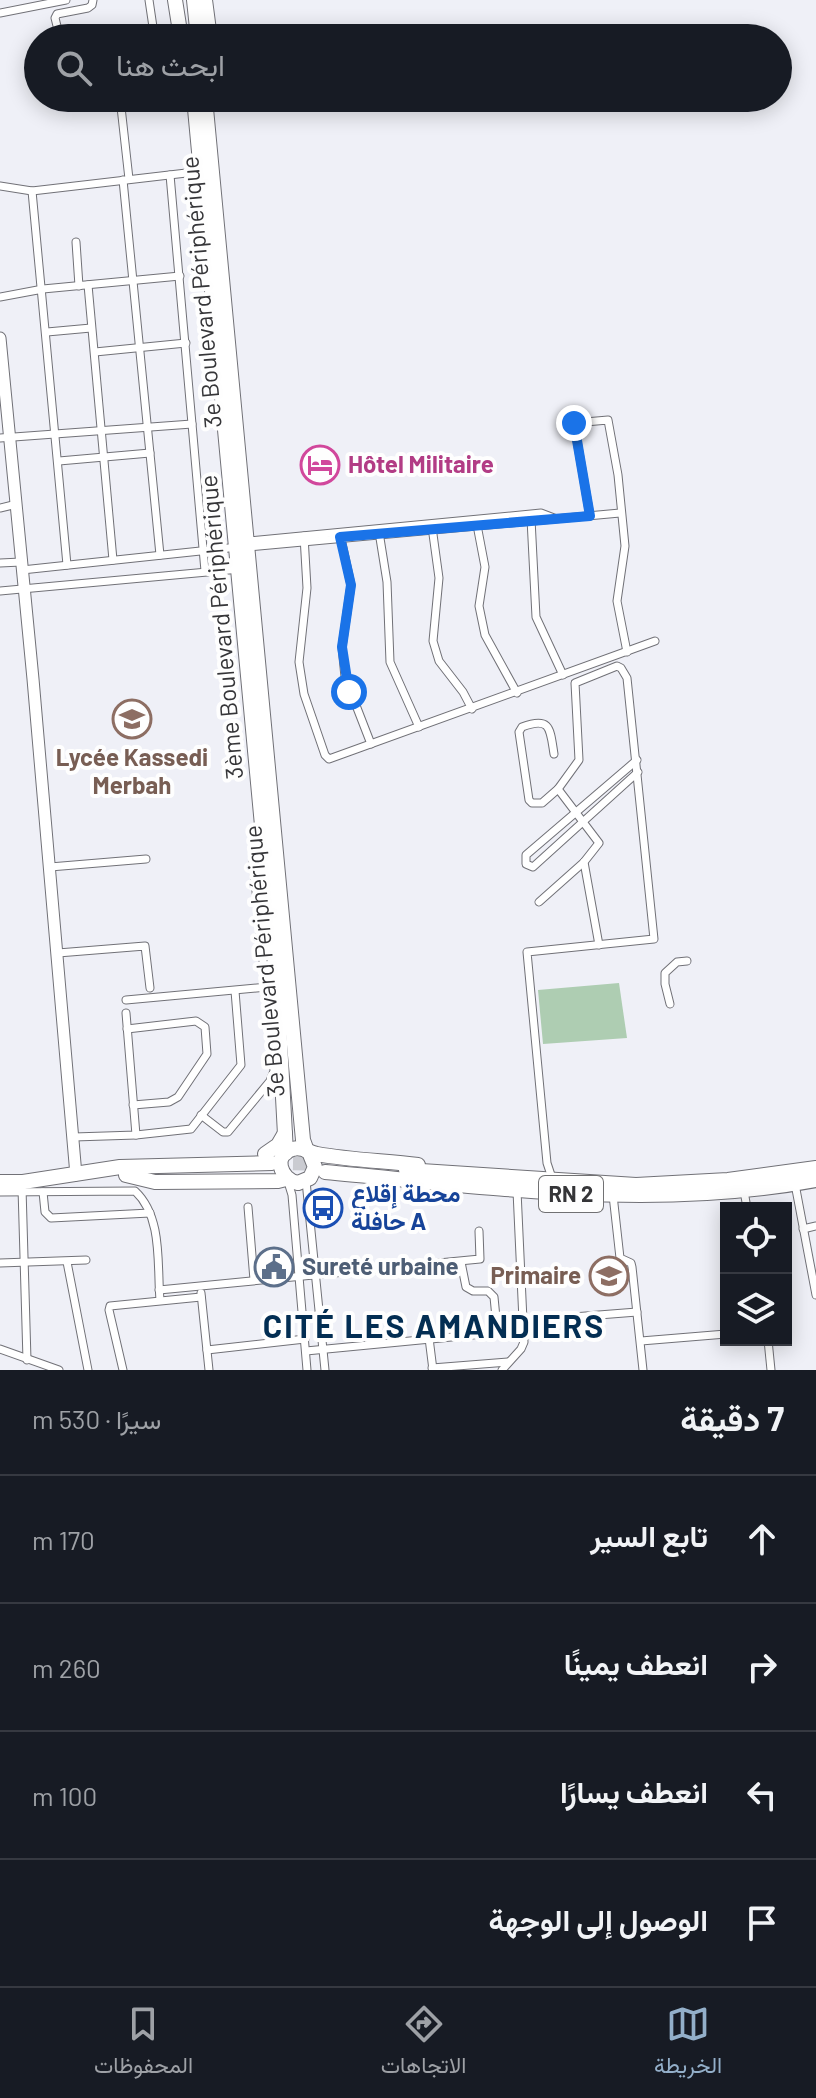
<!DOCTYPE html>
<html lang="ar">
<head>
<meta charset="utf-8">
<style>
	:root { --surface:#171b24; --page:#242831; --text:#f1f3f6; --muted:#9ea1a6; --line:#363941; --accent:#93afc9 }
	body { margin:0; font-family:Barlow,Vazirmatn,sans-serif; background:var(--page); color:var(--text); direction:rtl }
	.controls { position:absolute; right:24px; bottom:24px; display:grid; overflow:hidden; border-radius:0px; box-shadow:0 4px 20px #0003 }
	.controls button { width:72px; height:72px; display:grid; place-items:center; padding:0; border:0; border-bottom:2px solid var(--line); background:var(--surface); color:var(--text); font:40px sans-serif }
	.stop { position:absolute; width:24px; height:24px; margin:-18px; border:6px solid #1a73e8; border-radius:50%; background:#fff }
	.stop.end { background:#1a73e8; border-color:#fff; box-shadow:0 2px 8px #0008 }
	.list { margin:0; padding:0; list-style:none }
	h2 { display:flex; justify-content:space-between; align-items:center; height:104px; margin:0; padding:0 32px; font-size:34px }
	h2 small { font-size:26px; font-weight:400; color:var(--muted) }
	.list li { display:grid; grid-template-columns:52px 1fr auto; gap:24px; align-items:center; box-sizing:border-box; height:128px; padding:0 32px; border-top:2px solid var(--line) }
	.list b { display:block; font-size:30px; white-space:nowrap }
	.list em { font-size:26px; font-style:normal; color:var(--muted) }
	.icon { flex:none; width:44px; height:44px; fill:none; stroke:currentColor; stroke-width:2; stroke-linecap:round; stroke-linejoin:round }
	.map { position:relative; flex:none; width:816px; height:1370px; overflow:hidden; direction:ltr }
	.search { position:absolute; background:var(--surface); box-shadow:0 4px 20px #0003; left:24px; right:24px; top:24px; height:88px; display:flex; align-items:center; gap:20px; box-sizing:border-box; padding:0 28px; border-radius:44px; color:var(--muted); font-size:30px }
	.sheet { height:616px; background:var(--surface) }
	nav { display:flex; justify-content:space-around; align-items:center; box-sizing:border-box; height:112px; border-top:2px solid var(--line); background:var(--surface); font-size:22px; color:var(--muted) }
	nav a { display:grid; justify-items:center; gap:4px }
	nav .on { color:var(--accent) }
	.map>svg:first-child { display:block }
</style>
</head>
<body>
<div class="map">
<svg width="816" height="1370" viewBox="0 0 816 1370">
	<rect width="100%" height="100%" fill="#eff0f7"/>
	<polygon fill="#aecdb2" points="619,983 627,1038 543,1044 538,990"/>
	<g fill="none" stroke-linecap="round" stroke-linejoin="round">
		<polyline stroke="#cacbd1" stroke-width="14" stroke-dasharray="14 7" stroke-linecap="butt" points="272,1163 328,1164"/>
		<g stroke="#717177" stroke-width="9">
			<g id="street">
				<polyline points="0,13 66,0"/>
				<polyline points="60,38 55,18 57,14 88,8 92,5 93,0"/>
				<polyline points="148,38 153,27 149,0"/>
				<polyline points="120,98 129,179"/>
				<polyline points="170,175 205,571"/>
				<polyline points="123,180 160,555"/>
				<polyline points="0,186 32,191 195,172"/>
				<polyline points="32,191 67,565"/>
				<polyline points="76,242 79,286"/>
				<polyline points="88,285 113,560"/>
				<polyline points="0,297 43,289 180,276"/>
				<polyline points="47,332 91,328"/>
				<polyline points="95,352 186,343"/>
				<polyline points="0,438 192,424"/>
				<polyline points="59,461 150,453"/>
				<polyline points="0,508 17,504"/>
				<polyline points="590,516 574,423 608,420 618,475 625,546 617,601 627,652"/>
				<polyline points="531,519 536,617 563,675"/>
				<polyline points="477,525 485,567 479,606 485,635 517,693"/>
				<polyline points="432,527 439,578 433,641 439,661 463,692 472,709"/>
				<polyline points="379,532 387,582 390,662 419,727"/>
				<polyline points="340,534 351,585 342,647 345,677 371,744"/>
				<polyline points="304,536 307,588 299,662 304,694 325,755 329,759 655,641"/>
				<polyline points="249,541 541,513 554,518"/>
				<polyline points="249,547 620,513"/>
				<polyline points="0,563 21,562"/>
				<polyline points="22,570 238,547"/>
				<polyline points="0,591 240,569"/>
				<path d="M554,754C550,729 551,716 522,727L519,732L529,800L532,803H542L558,789"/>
				<polyline points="637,760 526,855 526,864 533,867 638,772"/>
				<polyline points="584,862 599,945"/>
				<polyline points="50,867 146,859"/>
				<polyline points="539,902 584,862 599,843 558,789 579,760 575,683 617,666 621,668 627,678 654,939 527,952 547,1163 552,1178"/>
				<polyline points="58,953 145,946 150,988"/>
				<polyline points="126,1000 267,987"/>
				<polyline points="670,1004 665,984 665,973 677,962 687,961"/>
				<polyline points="126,1013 136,1135"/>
				<polyline points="127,1029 196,1021 205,1027 207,1054 178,1097 169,1102 133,1105"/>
				<polyline points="201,1115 223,1132 228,1132 270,1081 274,1071 253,861 264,854"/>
				<polyline points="74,1137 136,1135 191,1129 241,1065 235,991"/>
				<polyline points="306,1181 325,1370"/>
				<polyline points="288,1182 292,1195 307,1370"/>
				<polyline points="795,1184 816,1295"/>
				<polyline points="22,1188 27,1360"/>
				<polyline points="744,1191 747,1208"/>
				<path d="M0,1192L135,1191C163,1217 157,1265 160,1300"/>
				<polyline points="43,1192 45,1212 51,1218 150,1213"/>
				<polyline points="613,1195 620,1258 631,1263 632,1267 643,1370"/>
				<polyline points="248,1207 254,1280"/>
				<polyline points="803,1229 816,1226"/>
				<polyline points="67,1262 88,1370"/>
				<polyline points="0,1263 86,1260"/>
				<polyline points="159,1290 480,1259 479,1231"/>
				<polyline points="201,1293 209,1370"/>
				<polyline points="522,1321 637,1312"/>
				<polyline points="429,1338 433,1370"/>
				<polyline points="768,1340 771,1370"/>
				<polyline points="641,1341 726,1334"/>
				<polyline points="0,1349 59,1370"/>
				<polyline points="207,1350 305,1339"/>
				<polyline points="306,1351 493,1333 497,1328 494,1297 488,1291 473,1291 466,1287 461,1262"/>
				<polyline points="432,1368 508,1362"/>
				<polyline points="123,1370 109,1310 110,1306 201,1297"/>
				<polyline points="502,1370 521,1349 524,1342 517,1191"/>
			</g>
		</g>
		<g stroke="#717177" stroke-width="13">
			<polyline id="secondary" points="0,338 33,679 76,1175"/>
		</g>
		<g stroke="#717177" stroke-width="16">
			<g id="highway">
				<polyline points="175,0 181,38"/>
				<polyline points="194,0 198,38"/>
				<polyline points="205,0 210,38"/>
				<polyline points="194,98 277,986 286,1153"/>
				<polyline points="205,98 303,1140 307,1151"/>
				<path d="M309,1152L315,1167L310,1178L298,1183C280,1180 272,1154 293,1149C302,1146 309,1153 317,1154C350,1160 385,1161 418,1165"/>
				<polyline points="265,1154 278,1145 285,1133"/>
				<polyline points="406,1170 636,1185 728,1180 816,1168"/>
				<path d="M325,1172C489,1187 653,1211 816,1180"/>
				<polyline points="126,1175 155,1182 278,1181 286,1179"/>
				<polyline points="0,1182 23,1182 120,1167 272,1163"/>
			</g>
		</g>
		<use href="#street" stroke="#fff" stroke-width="7"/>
		<use href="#secondary" stroke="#fff" stroke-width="11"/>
		<use href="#highway" stroke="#fff" stroke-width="14"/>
	</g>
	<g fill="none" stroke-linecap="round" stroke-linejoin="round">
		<polyline stroke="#1a73e8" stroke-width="10" points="349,692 342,647 351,585 340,537 590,516 574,423"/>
	</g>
	<defs>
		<g id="hotel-ring" transform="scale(2)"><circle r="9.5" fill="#fefefe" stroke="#d1479c" stroke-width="1.5"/><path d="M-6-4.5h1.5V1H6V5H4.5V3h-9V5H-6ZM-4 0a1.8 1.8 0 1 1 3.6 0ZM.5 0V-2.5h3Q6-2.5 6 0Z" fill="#d1479c"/></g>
		<g id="school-ring" transform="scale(2)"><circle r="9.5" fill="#fefefe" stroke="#8d6e63" stroke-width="1.5"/><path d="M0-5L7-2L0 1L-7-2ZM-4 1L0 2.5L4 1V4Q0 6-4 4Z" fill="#8d6e63"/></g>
		<g id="bus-ring" transform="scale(2)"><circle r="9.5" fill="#fefefe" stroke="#1a4fb4" stroke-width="1.5"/><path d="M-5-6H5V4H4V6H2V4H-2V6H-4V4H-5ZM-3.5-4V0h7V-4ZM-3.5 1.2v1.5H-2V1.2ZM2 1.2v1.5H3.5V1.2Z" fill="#1a4fb4"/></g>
		<g id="civic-ring" transform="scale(2)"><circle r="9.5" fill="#fefefe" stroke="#5c6f8a" stroke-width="1.5"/><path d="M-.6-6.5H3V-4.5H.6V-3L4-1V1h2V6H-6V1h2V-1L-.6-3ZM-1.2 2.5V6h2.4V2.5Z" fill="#5c6f8a"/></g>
	</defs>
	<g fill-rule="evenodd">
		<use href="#hotel-ring" x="320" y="465"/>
		<use href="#school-ring" x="132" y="719"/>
		<use href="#bus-ring" x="323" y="1208"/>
		<use href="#civic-ring" x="274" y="1267"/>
		<use href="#school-ring" x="609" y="1276"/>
	</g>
	<g text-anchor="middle" stroke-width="8" stroke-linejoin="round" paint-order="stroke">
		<rect fill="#fefefe" stroke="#717173" stroke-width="2" x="539" y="1176" width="64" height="36" rx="6"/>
		<g font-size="22" font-weight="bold" fill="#353538">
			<text x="571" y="1202">RN 2</text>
		</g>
		<g font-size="24" fill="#353538" stroke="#fefefe">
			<text transform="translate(202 292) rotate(-95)" y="8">3e Boulevard Périphérique</text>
			<text transform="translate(222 627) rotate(-95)" y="8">3ème Boulevard Périphérique</text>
			<text transform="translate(265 961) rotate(-95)" y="8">3e Boulevard Périphérique</text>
		</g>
		<g font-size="24" font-weight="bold" fill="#b23c85" stroke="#fefefe" text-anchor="start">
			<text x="348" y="473">Hôtel Militaire</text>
		</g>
		<g font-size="24" font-weight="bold" fill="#785e54" stroke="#fefefe">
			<text x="132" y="766">Lycée Kassedi<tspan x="132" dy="28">Merbah</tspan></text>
			<text x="581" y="1284" text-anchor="end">Primaire</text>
		</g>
		<g font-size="24" font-weight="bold" fill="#164399" stroke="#fefefe" text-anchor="start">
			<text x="351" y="1202">محطة إقلاع<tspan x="351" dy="28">حافلة A</tspan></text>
		</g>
		<g font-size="24" font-weight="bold" fill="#4e5e75" stroke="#fefefe" text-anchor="start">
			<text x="302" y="1275">Sureté urbaine</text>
		</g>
		<g font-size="32" font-weight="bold" letter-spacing="2" fill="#032e53" stroke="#fefefe">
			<text x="434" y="1338">CITÉ LES AMANDIERS</text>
		</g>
	</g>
</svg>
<div class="controls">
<button><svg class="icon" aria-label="locate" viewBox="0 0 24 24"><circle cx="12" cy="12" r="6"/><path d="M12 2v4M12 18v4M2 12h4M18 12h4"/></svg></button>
<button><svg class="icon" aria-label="layers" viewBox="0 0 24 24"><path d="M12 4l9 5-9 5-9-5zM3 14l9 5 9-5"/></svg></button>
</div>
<div class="stop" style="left:349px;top:692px"></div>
<div class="stop end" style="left:574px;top:423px"></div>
<div class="search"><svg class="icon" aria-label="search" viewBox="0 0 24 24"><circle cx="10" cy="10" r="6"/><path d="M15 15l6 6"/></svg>ابحث هنا</div>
</div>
<section class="sheet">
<h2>7 دقيقة<small>سيرًا · 530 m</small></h2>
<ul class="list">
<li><svg class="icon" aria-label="ahead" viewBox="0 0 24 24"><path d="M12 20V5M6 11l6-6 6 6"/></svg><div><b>تابع السير</b></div><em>170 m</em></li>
<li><svg class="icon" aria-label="right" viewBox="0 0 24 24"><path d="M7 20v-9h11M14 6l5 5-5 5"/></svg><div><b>انعطف يمينًا</b></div><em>260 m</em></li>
<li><svg class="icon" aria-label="left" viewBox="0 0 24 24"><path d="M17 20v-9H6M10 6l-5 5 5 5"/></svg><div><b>انعطف يسارًا</b></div><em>100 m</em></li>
<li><svg class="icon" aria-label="arrive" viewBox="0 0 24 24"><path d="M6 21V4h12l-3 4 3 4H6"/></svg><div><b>الوصول إلى الوجهة</b></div></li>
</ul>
</section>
<nav>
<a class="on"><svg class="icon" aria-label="map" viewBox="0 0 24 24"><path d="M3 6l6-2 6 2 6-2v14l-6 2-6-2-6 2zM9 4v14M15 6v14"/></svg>الخريطة</a>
<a><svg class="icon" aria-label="directions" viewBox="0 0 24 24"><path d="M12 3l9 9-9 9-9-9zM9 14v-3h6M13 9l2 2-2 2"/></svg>الاتجاهات</a>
<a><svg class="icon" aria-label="saved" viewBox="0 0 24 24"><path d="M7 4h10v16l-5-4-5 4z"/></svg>المحفوظات</a>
</nav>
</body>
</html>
